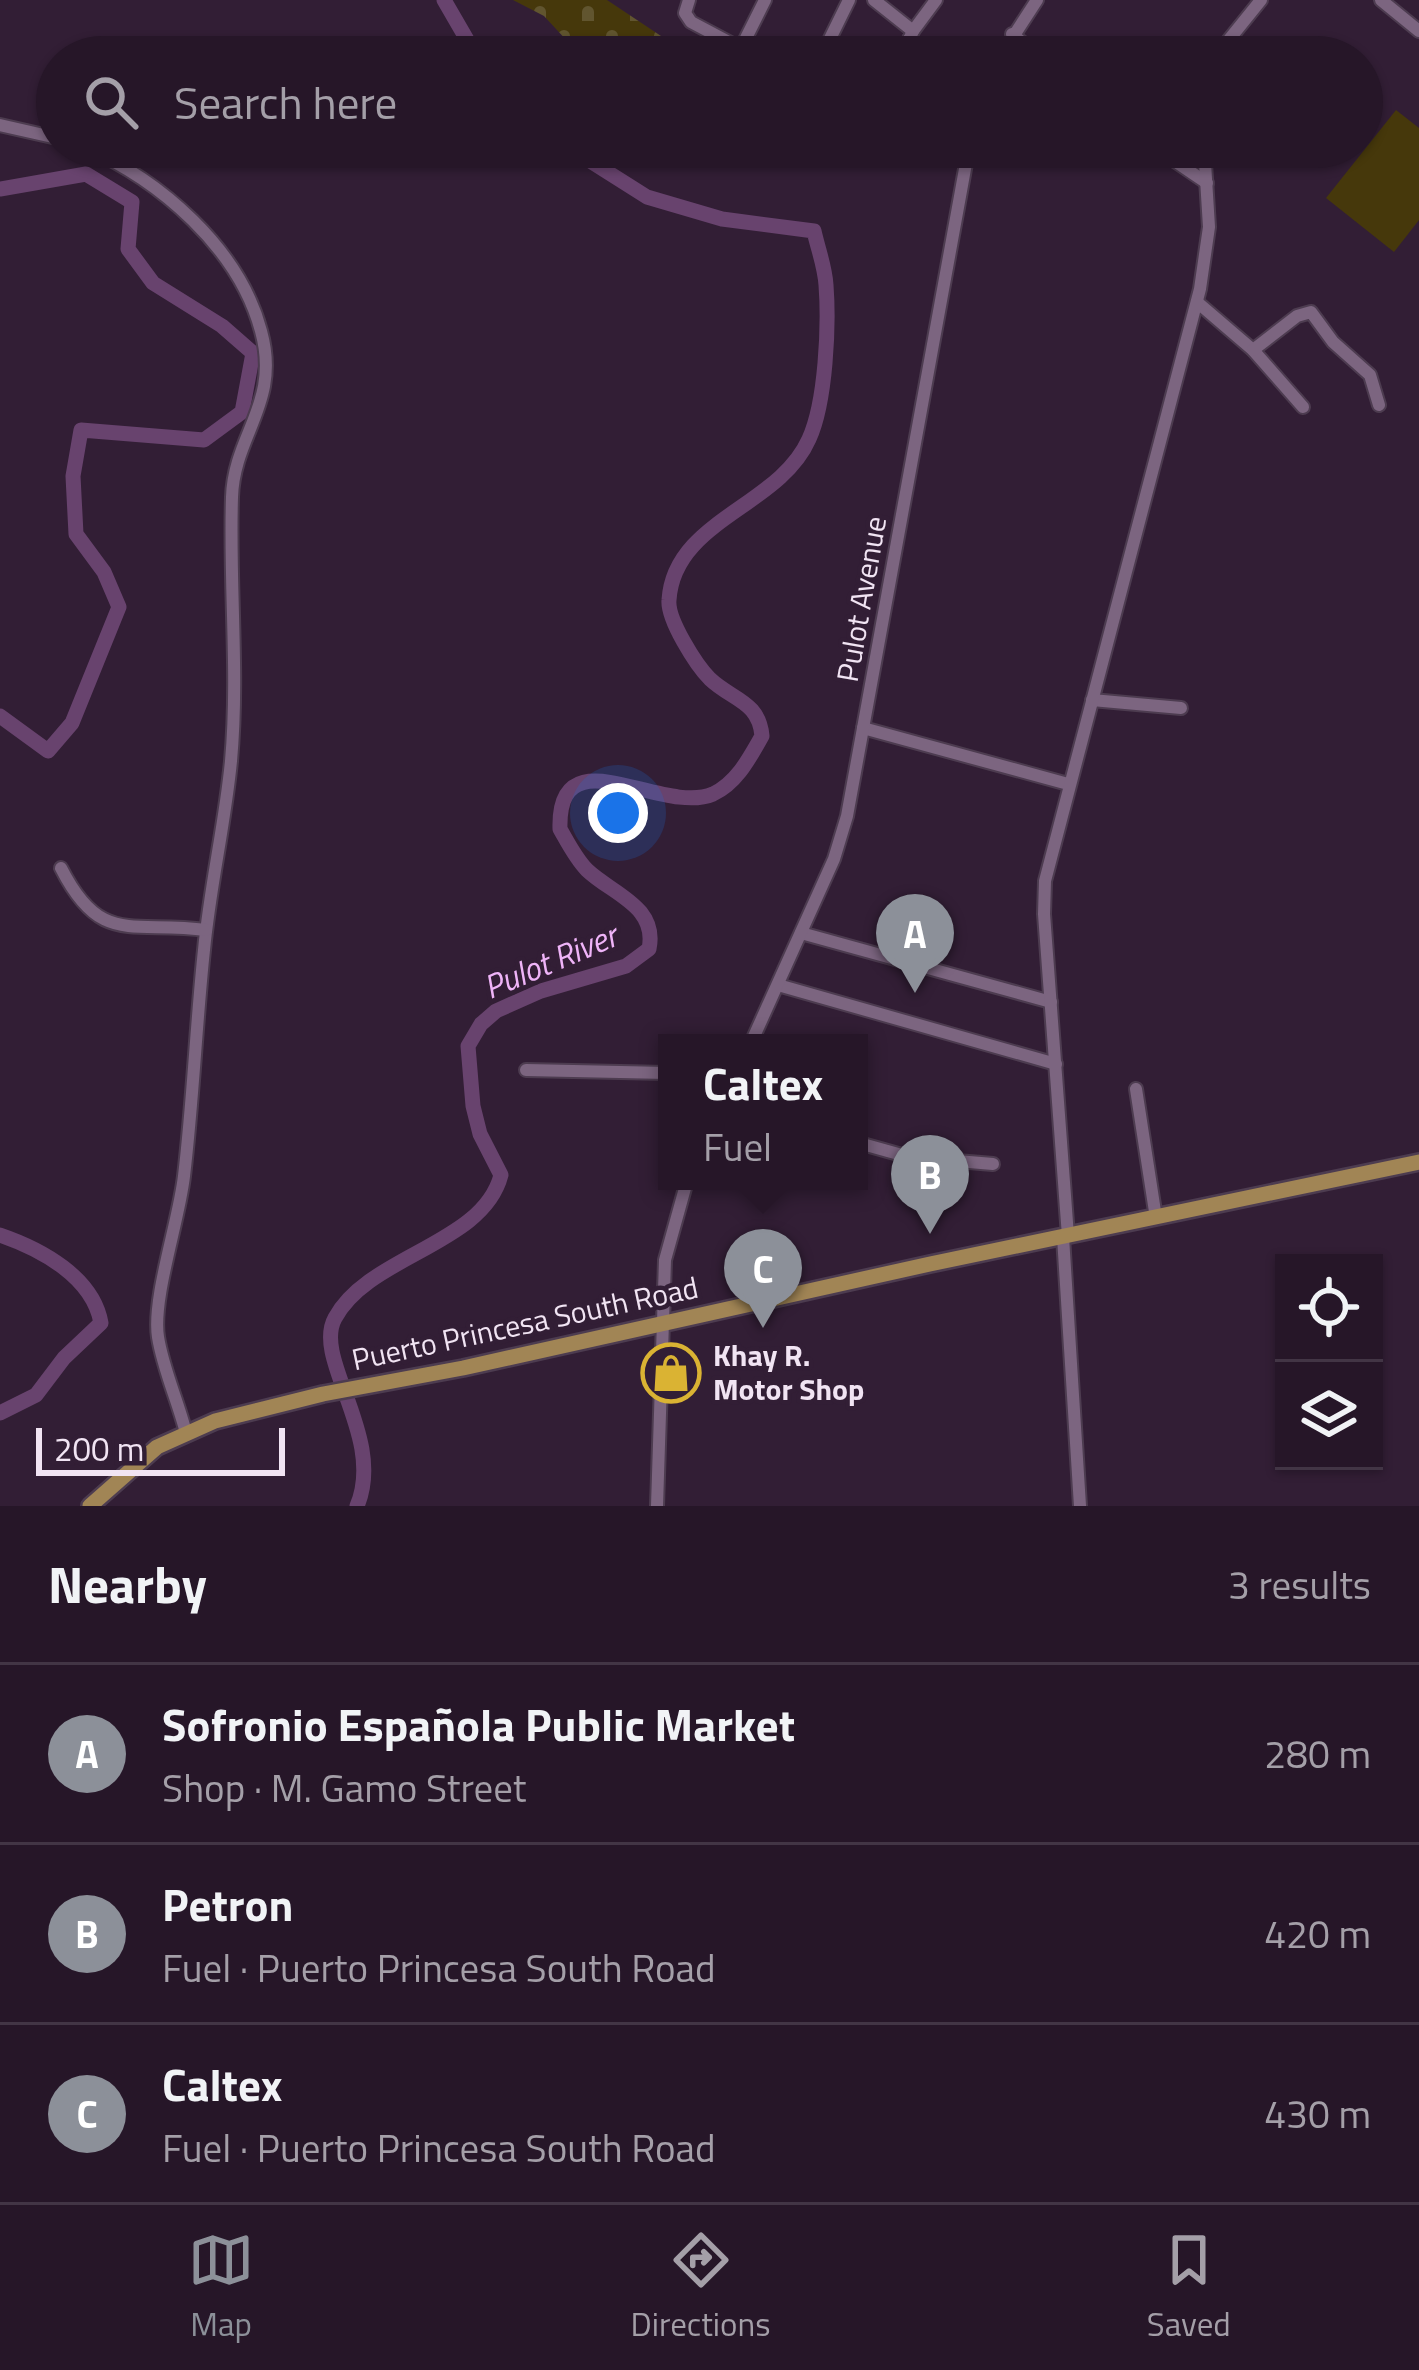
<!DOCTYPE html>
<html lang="en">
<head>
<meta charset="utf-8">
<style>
	:root { --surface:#261628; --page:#322334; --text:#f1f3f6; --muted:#a49fa8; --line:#423545; --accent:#8c9099 }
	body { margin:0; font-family:"Titillium Web",sans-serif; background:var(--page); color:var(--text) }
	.controls { position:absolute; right:36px; bottom:36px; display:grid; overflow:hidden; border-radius:0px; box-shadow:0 3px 9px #0004 }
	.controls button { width:108px; height:108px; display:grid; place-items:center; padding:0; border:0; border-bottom:3px solid var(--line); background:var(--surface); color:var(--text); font:60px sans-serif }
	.scale { position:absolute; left:36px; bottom:30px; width:249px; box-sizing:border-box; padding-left:12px; border:6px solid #f1e4f3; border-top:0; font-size:33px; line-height:42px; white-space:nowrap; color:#f1e4f3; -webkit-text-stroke:9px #321e35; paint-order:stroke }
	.you { position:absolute; left:618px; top:813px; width:42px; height:42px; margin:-30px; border:9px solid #fff; border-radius:50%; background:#1a73e8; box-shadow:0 0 0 18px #1a73e833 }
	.badge { display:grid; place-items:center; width:78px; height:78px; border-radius:50%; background:var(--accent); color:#fff; font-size:39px; font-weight:700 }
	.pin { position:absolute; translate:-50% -99px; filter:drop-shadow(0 3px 6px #0008) }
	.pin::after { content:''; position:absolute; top:63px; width:42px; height:36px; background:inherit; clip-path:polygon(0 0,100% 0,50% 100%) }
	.popup { position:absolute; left:658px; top:1034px; width:210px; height:156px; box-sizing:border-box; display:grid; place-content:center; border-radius:0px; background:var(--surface); filter:drop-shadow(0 3px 9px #0005); font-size:39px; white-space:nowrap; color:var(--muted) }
	.popup b { font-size:45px; color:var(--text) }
	.popup::after { content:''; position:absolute; left:50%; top:100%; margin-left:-24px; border:24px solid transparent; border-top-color:var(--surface) }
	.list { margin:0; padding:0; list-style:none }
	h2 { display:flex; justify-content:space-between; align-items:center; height:156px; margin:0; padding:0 48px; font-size:51px }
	h2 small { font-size:39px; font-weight:400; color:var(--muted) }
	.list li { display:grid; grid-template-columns:78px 1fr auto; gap:36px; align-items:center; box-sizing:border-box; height:180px; padding:0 48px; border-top:3px solid var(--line) }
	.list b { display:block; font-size:45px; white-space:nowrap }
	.list p { margin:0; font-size:39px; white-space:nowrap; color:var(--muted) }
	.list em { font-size:39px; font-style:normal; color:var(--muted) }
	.icon { flex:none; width:66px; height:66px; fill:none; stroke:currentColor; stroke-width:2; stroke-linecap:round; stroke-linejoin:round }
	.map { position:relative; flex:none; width:1419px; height:1506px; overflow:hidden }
	.search { position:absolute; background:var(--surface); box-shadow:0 3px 9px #0004; left:36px; right:36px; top:36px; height:132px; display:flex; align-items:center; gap:30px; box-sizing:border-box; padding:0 42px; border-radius:66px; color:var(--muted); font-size:45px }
	.sheet { height:696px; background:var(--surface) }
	nav { display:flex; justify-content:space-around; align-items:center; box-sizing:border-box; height:168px; border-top:3px solid var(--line); background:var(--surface); font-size:33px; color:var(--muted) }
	nav a { display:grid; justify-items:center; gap:6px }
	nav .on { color:var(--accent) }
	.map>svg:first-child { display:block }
</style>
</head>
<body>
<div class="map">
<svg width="1419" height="1506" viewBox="0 0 1419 1506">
	<defs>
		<pattern id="cemetery-stones" width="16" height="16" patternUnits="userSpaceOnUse" patternTransform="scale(3)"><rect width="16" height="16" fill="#46380b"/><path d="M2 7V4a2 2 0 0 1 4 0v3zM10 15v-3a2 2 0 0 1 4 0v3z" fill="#61552f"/></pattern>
	</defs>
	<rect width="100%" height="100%" fill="#321e35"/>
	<polygon fill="url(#cemetery-stones)" points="513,0 607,0 661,36 652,57 582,57 544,16"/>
	<polygon fill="#46380b" points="1396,110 1419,128 1419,220 1394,252 1326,198"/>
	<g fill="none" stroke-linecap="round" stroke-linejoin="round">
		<g stroke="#68436e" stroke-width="15">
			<polyline points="444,0 477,57"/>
			<polyline points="0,189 86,174 132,202 128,249 153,283 222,326 253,353 242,412 204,440 81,430 73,476 76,534 104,572 119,607 72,723 48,751 0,716"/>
			<path d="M0,1235C41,1249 93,1277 101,1323L64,1358L36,1395L0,1413"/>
			<path d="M357,1506C386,1437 312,1359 335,1318C369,1255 483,1245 501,1175L480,1134L473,1106L468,1046L481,1024L496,1011L541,991L626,966L649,949C658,906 612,894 587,870C576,859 568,843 560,829C557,732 661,816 713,794C737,783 750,757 762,736C759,701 732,700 710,679C696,665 667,619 669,600C674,520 779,507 809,439C826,402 829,325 826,285C825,267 818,249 814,231L722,219L647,197L568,147"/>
		</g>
		<g stroke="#4d3c50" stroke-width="16">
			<g id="minor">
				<polyline points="689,0 685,13 691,22 757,57"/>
				<polyline points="874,0 913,31"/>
				<polyline points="1381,0 1419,31"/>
				<polyline points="1012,34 1040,57"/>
				<polyline points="909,39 936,57"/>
				<polyline points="741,48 765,0"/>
				<polyline points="821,57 849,0"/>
				<polyline points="901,57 913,31 936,0"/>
				<polyline points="1000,57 1037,0"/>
				<polyline points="1215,57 1261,0"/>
				<polyline points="0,125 57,138"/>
				<path d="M84,147C160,180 239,248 261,331C281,403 234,434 232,497C229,585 239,673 231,761C225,824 210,886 204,950C196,1025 193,1101 184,1176C179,1221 152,1298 158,1337C163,1369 178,1401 186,1433"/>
				<polyline points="1154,147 1207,183"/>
				<polyline points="1197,302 1253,350 1303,407"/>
				<polyline points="1253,350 1297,316 1311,312 1333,342 1370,375 1379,405"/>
				<polyline points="1092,700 1181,708"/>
				<polyline points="863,728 1068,784"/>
				<path d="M61,868C101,947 132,920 206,930"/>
				<polyline points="801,933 1051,1002"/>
				<polyline points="778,985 1056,1064"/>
				<polyline points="751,1043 834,859 847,816 969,147"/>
				<polyline points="526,1070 667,1073"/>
				<polyline points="1136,1089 1156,1218"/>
				<polyline points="859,1143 909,1157 993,1164"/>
				<polyline points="1068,1236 1044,914 1045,881 1200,289 1209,227 1204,147"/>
				<polyline points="1063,1237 1080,1506"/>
				<polyline points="657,1506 665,1260 687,1181"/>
			</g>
		</g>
		<g stroke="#4d3c50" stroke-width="20">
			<polyline id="major" points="90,1506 157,1447 215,1421 323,1394 463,1368 930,1264 1419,1162"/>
		</g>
		<use href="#minor" stroke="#7c6580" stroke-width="12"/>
		<use href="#major" stroke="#a18555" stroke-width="15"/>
	</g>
	<defs>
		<g id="shop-ring" transform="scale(3)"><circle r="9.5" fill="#321e35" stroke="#dab333" stroke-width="1.5"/><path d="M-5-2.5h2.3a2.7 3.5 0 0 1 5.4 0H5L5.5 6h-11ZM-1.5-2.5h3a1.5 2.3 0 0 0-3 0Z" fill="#dab333"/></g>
	</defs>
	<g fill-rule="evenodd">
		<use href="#shop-ring" x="671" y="1373"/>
	</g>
	<g text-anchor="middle" stroke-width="9" stroke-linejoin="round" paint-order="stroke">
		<g font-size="30" fill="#f1e4f3" stroke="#321e35">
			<text transform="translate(862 599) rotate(-80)" y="10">Pulot Avenue</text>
			<text transform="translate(525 1324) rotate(-12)" y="10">Puerto Princesa South Road</text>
		</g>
		<g font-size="30" font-weight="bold" fill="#f1e4f3" stroke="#321e35" text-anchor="start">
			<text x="713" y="1366">Khay R.<tspan x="713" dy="34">Motor Shop</tspan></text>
		</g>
		<g font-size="33" font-style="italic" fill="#efb4f8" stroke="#321e35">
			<text transform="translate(550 961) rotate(-23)" y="12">Pulot River</text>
		</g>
	</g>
</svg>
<div class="controls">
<button><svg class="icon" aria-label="locate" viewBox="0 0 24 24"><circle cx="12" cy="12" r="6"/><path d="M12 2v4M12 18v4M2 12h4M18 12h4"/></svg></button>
<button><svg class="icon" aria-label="layers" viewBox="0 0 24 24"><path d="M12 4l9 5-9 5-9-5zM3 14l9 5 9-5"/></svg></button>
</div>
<div class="scale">200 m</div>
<div class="you"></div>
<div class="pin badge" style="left:915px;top:993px">A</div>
<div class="pin badge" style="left:930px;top:1234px">B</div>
<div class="pin badge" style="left:763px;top:1328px">C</div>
<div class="popup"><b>Caltex</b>Fuel</div>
<div class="search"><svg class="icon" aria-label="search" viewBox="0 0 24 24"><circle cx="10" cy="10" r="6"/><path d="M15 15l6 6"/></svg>Search here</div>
</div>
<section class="sheet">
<h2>Nearby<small>3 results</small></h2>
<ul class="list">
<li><span class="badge">A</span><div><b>Sofronio Española Public Market</b><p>Shop · M. Gamo Street</p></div><em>280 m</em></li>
<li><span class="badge">B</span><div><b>Petron</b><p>Fuel · Puerto Princesa South Road</p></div><em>420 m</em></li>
<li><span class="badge">C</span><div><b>Caltex</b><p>Fuel · Puerto Princesa South Road</p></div><em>430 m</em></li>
</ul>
</section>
<nav>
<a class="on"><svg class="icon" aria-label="map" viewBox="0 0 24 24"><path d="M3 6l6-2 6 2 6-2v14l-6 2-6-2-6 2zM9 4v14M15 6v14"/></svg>Map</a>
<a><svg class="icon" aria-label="directions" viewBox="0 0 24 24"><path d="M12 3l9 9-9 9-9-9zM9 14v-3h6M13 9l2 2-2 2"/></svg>Directions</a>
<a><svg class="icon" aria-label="saved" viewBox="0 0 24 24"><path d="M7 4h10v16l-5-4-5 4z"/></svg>Saved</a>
</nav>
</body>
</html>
